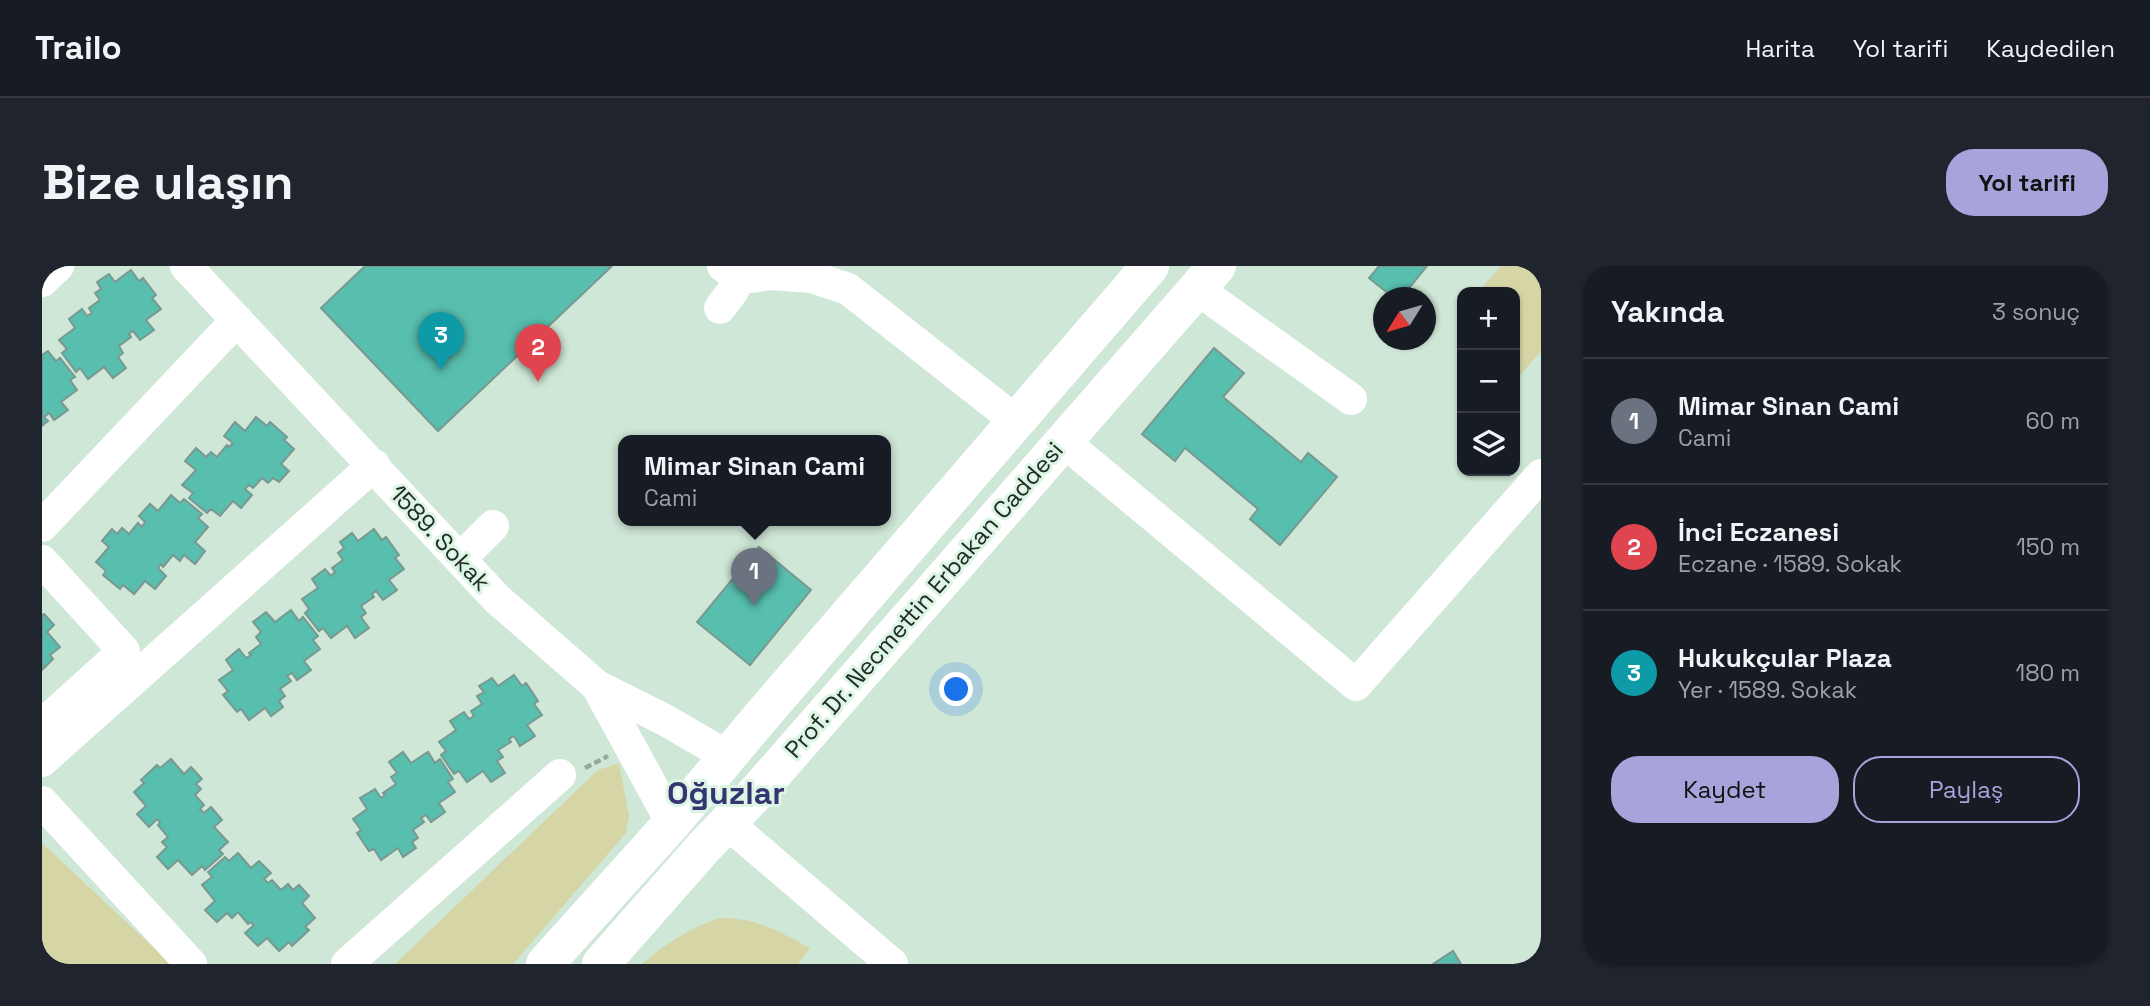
<!DOCTYPE html>
<html lang="tr">
<head>
<meta charset="utf-8">
<style>
	:root { --surface:#171b24; --page:#20242c; --text:#f1f3f6; --muted:#9ea1a6; --line:#363941; --accent:#a6a4db }
	body { margin:0; font-family:"Space Grotesk",sans-serif; background:var(--page); color:var(--text) }
	.controls { position:absolute; right:21px; top:21px; display:grid; overflow:hidden; border-radius:14px; box-shadow:0 2px 5px #0004 }
	.controls button { width:63px; height:63px; display:grid; place-items:center; padding:0; border:0; border-bottom:2px solid var(--line); background:var(--surface); color:var(--text); font:35px sans-serif }
	.compass { position:absolute; left:1331px; top:21px; width:63px; height:63px; border-radius:50%; background:var(--surface); box-shadow:0 2px 5px #0004; rotate:233deg }
	.you { position:absolute; left:915px; top:424px; width:24px; height:24px; margin:-18px; border:5px solid #fff; border-radius:50%; background:#1a73e8; box-shadow:0 0 0 10px #1a73e833 }
	.badge { display:grid; place-items:center; width:46px; height:46px; border-radius:50%; background:var(--accent); color:#fff; font-size:23px; font-weight:700 }
	.pin { position:absolute; translate:-50% -58px; filter:drop-shadow(0 2px 4px #0008) }
	.pin::after { content:''; position:absolute; top:37px; width:24px; height:21px; background:inherit; clip-path:polygon(0 0,100% 0,50% 100%) }
	.popup { position:absolute; left:576px; top:169px; width:273px; height:91px; box-sizing:border-box; display:grid; place-content:center; border-radius:14px; background:var(--surface); filter:drop-shadow(0 2px 5px #0005); font-size:23px; white-space:nowrap; color:var(--muted) }
	.popup b { font-size:26px; color:var(--text) }
	.popup::after { content:''; position:absolute; left:50%; top:100%; margin-left:-14px; border:14px solid transparent; border-top-color:var(--surface) }
	.list { margin:0; padding:0; list-style:none }
	h2 { display:flex; justify-content:space-between; align-items:center; height:91px; margin:0; padding:0 28px; font-size:30px }
	h2 small { font-size:23px; font-weight:400; color:var(--muted) }
	.list li { display:grid; grid-template-columns:46px 1fr auto; gap:21px; align-items:center; box-sizing:border-box; height:126px; padding:0 28px; border-top:2px solid var(--line) }
	.list b { display:block; font-size:26px; white-space:nowrap }
	.list p { margin:0; font-size:23px; white-space:nowrap; color:var(--muted) }
	.list em { font-size:23px; font-style:normal; color:var(--muted) }
	.actions { display:flex; gap:14px; padding:21px 28px }
	.actions a { flex:1; padding:16px 0; border:2px solid var(--accent); border-radius:28px; text-align:center; font-size:24px; color:var(--accent) }
	.actions .main { background:var(--accent); color:#111 }
	.icon { flex:none; width:38px; height:38px; fill:none; stroke:currentColor; stroke-width:2; stroke-linecap:round; stroke-linejoin:round }
	.map { position:relative; flex:none; width:1499px; height:698px; overflow:hidden; border-radius:28px }
	header { display:flex; align-items:center; gap:42px; box-sizing:border-box; height:98px; padding:0 35px; background:var(--surface); border-bottom:2px solid var(--line) }
	header strong { font-size:33px }
	nav { display:flex; gap:38px; margin-inline-start:auto; font-size:24px }
	.intro { display:flex; align-items:center; justify-content:space-between; box-sizing:border-box; height:168px; padding:0 42px }
	h1 { margin:0; font-size:49px }
	.button { padding:18px 32px; border-radius:28px; background:var(--accent); color:#111; font-size:24px; font-weight:700 }
	main { display:flex; gap:42px; padding:0 42px }
	aside { flex:1; background:var(--surface); border-radius:28px; box-shadow:0 2px 5px #0004 }
	.map>svg:first-child { display:block }
</style>
</head>
<body>
<header>
<strong>Trailo</strong>
<nav><a>Harita</a><a>Yol tarifi</a><a>Kaydedilen</a></nav>
</header>
<div class="intro"><h1>Bize ulaşın</h1><a class="button">Yol tarifi</a></div>
<main>
<div class="map">
<svg width="1499" height="698" viewBox="0 0 1499 698">
	<rect width="100%" height="100%" fill="#cfe7d7"/>
	<g fill="#d5d5a5">
		<polygon points="1459,0 1499,0 1499,85 1475,113 1473,111 1473,26 1436,26"/>
		<polygon points="577,497 587,550 584,567 471,698 353,698 556,504"/>
		<polygon points="0,577 129,698 0,698"/>
		<path d="M677,652C714,651 736,665 768,682L756,698H600C622,678 649,662 677,652Z"/>
	</g>
	<g fill="#58bead" stroke="#7a9892" stroke-width="2">
		<polygon points="323,0 570,0 396,165 279,42"/>
		<polygon points="1337,0 1385,0 1359,32 1352,32 1327,12"/>
		<polygon points="89,4 97,15 101,12 114,29 110,32 119,43 104,54 112,64 98,74 91,65 87,68 89,71 77,80 81,87 76,91 84,102 71,112 62,101 46,113 38,102 34,106 20,87 25,83 17,74 33,62 27,53 40,43 45,50 50,47 47,42 58,34 53,27 59,23 55,16 67,8 73,16"/>
		<polygon points="1172,82 1202,107 1181,131 1259,196 1266,187 1295,211 1238,279 1208,253 1216,243 1143,182 1133,195 1100,168"/>
		<polygon points="6,85 14,95 18,92 33,111 28,114 35,124 19,136 26,144 12,154 7,147 2,151 6,155 0,160 0,89"/>
		<polygon points="214,151 225,160 228,156 245,171 242,174 252,183 239,198 247,205 237,216 231,212 226,217 220,212 211,222 207,219 203,223 210,229 199,242 191,235 178,250 169,243 165,247 147,232 151,227 140,219 154,204 143,195 154,182 164,191 169,186 175,191 185,179 187,181 191,177 182,170 193,156 203,165"/>
		<polygon points="129,229 138,237 142,233 160,248 156,252 166,261 153,276 163,285 153,298 142,289 138,295 131,289 121,301 119,298 116,302 124,310 113,323 103,315 92,328 81,319 78,323 61,309 64,305 54,296 67,281 60,275 70,263 75,268 80,262 87,268 96,257 100,261 103,256 97,250 108,238 116,245"/>
		<polygon points="332,263 340,274 344,271 357,289 353,292 362,303 347,314 355,324 341,334 334,325 330,328 332,331 319,340 324,347 319,351 327,362 313,372 305,360 289,372 281,362 277,365 263,347 267,343 260,333 276,322 270,313 283,303 289,310 293,306 290,302 301,294 296,287 302,282 298,276 310,267 316,275"/>
		<polygon points="717,281 769,324 708,399 655,356"/>
		<polygon points="249,344 257,355 261,351 276,370 271,374 278,383 262,395 269,404 255,414 250,407 245,410 249,415 238,423 243,430 237,435 241,441 229,450 223,442 207,454 199,443 195,446 181,429 186,425 177,414 191,404 184,394 197,383 204,392 209,389 207,387 219,378 214,371 219,366 211,356 224,346 233,356"/>
		<polygon points="2,348 12,359 5,366 18,381 8,389 11,393 0,404 0,349"/>
		<polygon points="472,409 480,420 484,417 496,435 492,438 500,449 485,459 493,470 478,480 472,470 467,473 469,476 456,484 461,491 455,495 463,507 449,516 441,505 425,516 417,505 412,508 399,489 404,485 397,476 414,464 408,455 422,446 427,453 432,450 429,445 440,438 435,430 442,426 437,420 450,412 456,420"/>
		<polygon points="361,486 369,497 386,486 393,497 398,493 411,513 406,516 413,526 397,537 403,546 389,556 384,549 379,552 382,556 371,564 376,572 370,576 374,582 361,591 356,582 339,594 332,583 327,585 315,567 319,564 311,553 325,543 318,532 333,523 339,532 343,529 341,527 354,518 349,511 355,507 347,496"/>
		<polygon points="129,493 142,508 149,501 160,513 154,518 159,523 153,529 162,539 158,543 162,547 169,541 180,554 172,561 186,576 177,584 181,588 163,604 160,600 150,609 136,594 126,603 115,591 125,581 120,576 126,571 116,559 118,557 115,553 107,561 95,548 104,540 92,526 102,517 99,514 115,499 118,502"/>
		<polygon points="196,587 209,602 217,595 229,607 222,613 226,617 230,614 239,624 246,618 251,624 257,619 267,630 260,637 273,652 263,661 267,664 250,680 247,676 237,685 225,672 216,680 203,667 212,659 208,656 206,658 196,646 190,652 185,647 175,656 163,644 173,635 160,619 170,611 166,606 183,591 187,595"/>
		<polygon points="1411,685 1419,698 1391,698"/>
	</g>
	<g fill="none" stroke-linecap="round" stroke-linejoin="round">
		<polyline stroke="#96a99c" stroke-width="4.5" stroke-dasharray="7 3.5" stroke-linecap="butt" points="543,502 566,490"/>
		<g stroke="#fff" stroke-width="32">
			<polyline points="144,0 455,333 555,420 630,557"/>
			<polyline points="681,0 689,6 709,11 729,8 770,11 806,23 974,155"/>
			<polyline points="0,15 16,0"/>
			<polyline points="1155,23 1309,133"/>
			<polyline points="678,42 690,26 699,9"/>
			<polyline points="1021,175 1314,419 1499,209"/>
			<polyline points="0,260 195,54"/>
			<polyline points="418,293 451,260"/>
			<polyline points="0,295 82,385 0,459"/>
			<polyline points="555,420 623,454 685,490"/>
			<polyline points="0,495 332,199"/>
			<polyline points="0,536 149,698"/>
			<polyline points="685,557 850,698"/>
			<polyline points="305,698 518,509"/>
		</g>
		<g stroke="#fff" stroke-width="38">
			<polyline points="503,698 630,557 718,452 1108,0"/>
			<polyline points="559,698 662,581 715,526 1175,0"/>
		</g>
	</g>
	<g text-anchor="middle" stroke-width="6" stroke-linejoin="round" paint-order="stroke">
		<g font-size="24" fill="#232c26" stroke="#dcf5e4">
			<text transform="translate(398 272) rotate(47)" y="8">1589. Sokak</text>
			<text transform="translate(882 334) rotate(-49)" y="8">Prof. Dr. Necmettin Erbakan Caddesi</text>
		</g>
		<g font-size="32" font-weight="bold" fill="#343571" stroke="#dcf5e4">
			<text x="684" y="538">Oğuzlar</text>
		</g>
	</g>
</svg>
<div class="controls">
<button>+</button>
<button>−</button>
<button><svg class="icon" aria-label="layers" viewBox="0 0 24 24"><path d="M12 4l9 5-9 5-9-5zM3 14l9 5 9-5"/></svg></button>
</div>
<svg class="compass" viewBox="-18 -18 36 36"><path d="M0-13l5 13h-10z" fill="#e53935"/><path d="M0 13l5-13h-10z" fill="#9ea1a6"/></svg>
<div class="you"></div>
<div class="pin badge" style="left:712px;top:340px;background:#6b7280">1</div>
<div class="popup"><b>Mimar Sinan Cami</b>Cami</div>
<div class="pin badge" style="left:496px;top:116px;background:#e0444e">2</div>
<div class="pin badge" style="left:399px;top:104px;background:#0f9aa8">3</div>
</div>
<aside>
<h2>Yakında<small>3 sonuç</small></h2>
<ul class="list">
<li><span class="badge" style="background:#6b7280">1</span><div><b>Mimar Sinan Cami</b><p>Cami</p></div><em>60 m</em></li>
<li><span class="badge" style="background:#e0444e">2</span><div><b>İnci Eczanesi</b><p>Eczane · 1589. Sokak</p></div><em>150 m</em></li>
<li><span class="badge" style="background:#0f9aa8">3</span><div><b>Hukukçular Plaza</b><p>Yer · 1589. Sokak</p></div><em>180 m</em></li>
</ul>
<div class="actions"><a class="main">Kaydet</a><a>Paylaş</a></div>
</aside>
</main>
</body>
</html>
